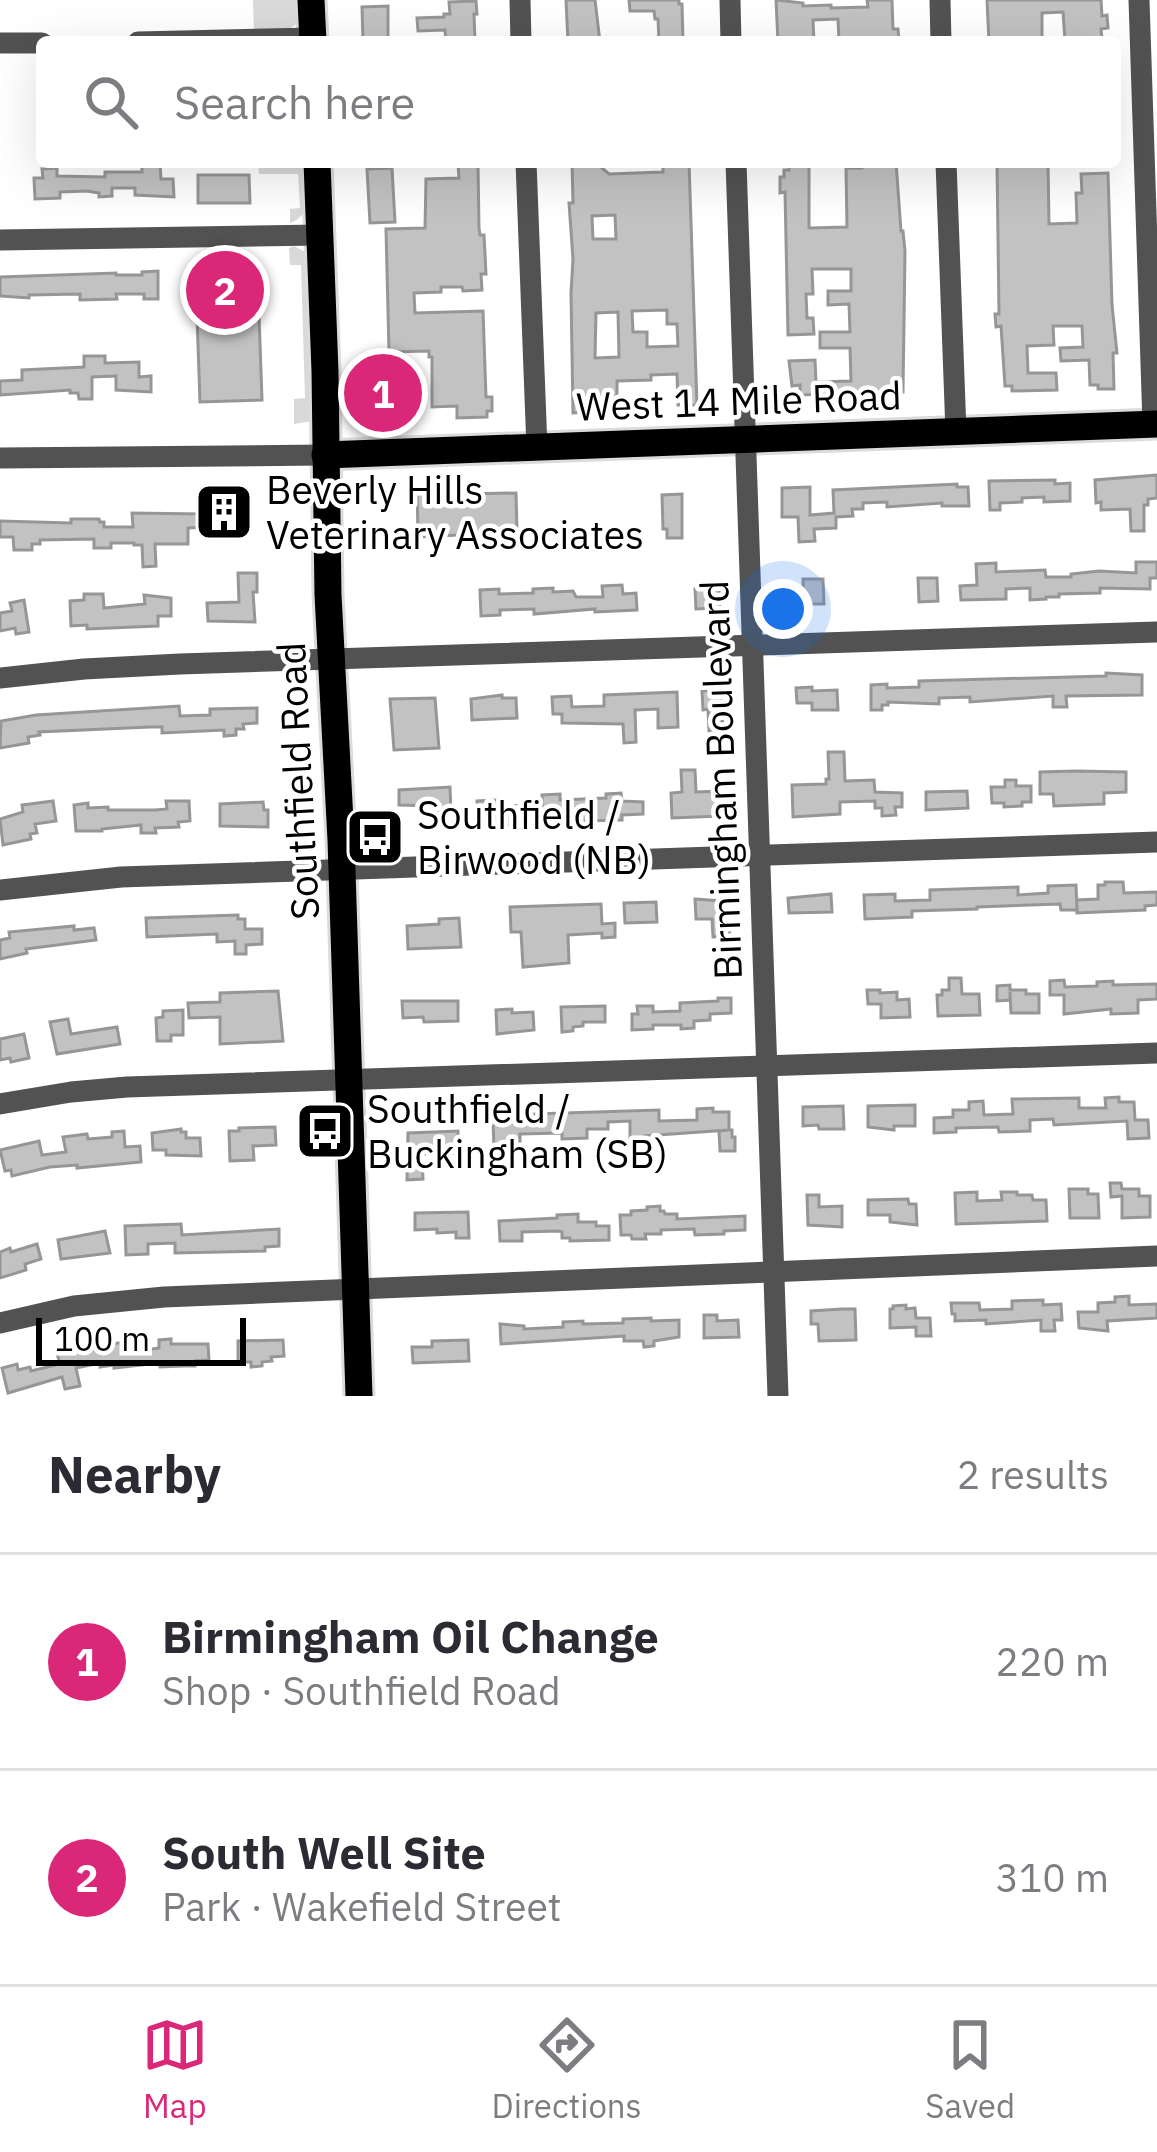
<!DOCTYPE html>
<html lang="en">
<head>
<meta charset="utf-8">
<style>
	:root { --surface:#fff; --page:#f2f2f3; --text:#2b2b33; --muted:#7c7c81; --line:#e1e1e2; --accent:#db2777 }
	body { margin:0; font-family:"IBM Plex Sans",sans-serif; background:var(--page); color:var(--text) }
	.scale { position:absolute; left:36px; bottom:30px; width:210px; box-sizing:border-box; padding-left:12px; border:6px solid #000; border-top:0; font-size:33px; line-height:42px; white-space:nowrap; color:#000; -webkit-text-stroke:9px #fff; paint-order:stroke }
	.you { position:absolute; left:783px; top:609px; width:42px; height:42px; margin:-30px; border:9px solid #fff; border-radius:50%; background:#1a73e8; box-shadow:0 0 0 18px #1a73e833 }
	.badge { display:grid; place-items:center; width:78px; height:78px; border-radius:50%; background:var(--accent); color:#fff; font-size:39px; font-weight:700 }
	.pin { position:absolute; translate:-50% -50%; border:6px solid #fff; box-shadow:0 3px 12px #0006 }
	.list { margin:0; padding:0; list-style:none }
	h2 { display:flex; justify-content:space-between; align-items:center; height:156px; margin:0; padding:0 48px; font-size:51px }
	h2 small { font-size:39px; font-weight:400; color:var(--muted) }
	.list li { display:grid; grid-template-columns:78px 1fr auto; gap:36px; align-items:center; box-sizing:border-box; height:216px; padding:0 48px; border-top:3px solid var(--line) }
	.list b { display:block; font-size:45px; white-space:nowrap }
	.list p { margin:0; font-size:39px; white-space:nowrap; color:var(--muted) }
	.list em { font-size:39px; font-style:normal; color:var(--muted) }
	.icon { flex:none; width:66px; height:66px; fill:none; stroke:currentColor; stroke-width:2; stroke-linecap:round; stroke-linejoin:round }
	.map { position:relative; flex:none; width:1157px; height:1396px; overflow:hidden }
	.search { position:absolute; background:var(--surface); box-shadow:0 12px 48px #0002; left:36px; right:36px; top:36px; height:132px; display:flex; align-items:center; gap:30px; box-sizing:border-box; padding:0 42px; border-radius:12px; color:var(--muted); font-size:45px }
	.sheet { height:588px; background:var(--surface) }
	nav { display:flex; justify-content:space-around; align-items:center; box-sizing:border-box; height:168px; border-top:3px solid var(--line); background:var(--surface); font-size:33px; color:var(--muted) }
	nav a { display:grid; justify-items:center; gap:6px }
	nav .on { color:var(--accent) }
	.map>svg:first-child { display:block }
</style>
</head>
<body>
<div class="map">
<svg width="1157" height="1396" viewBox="0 0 1157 1396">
	<rect width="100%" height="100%" fill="#fff"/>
	<g fill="#d9d9d9">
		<path d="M253,0H304C299,37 286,28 254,33Z"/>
		<path d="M258,162H311C309,183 314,216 290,223V209L300,208L298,174H259Z"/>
		<polygon points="294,246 307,253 311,264 313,413 312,421 294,424 294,399 305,398 301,265 290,265 289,248"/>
		<polygon points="256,266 257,313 194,315 193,267"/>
	</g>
	<g fill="#c2c2c2" stroke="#969696" stroke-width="3" fill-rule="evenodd">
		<polygon points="566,0 595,0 600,42 568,42"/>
		<polygon points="629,0 679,0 679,4 682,4 683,42 659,42 658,19 655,19 654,11 630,11"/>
		<polygon points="776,0 803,3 803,6 831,5 831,8 868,7 867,0 892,0 893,29 898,29 899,42 839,42 838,19 813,20 814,42 778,42"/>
		<polygon points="987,0 1101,0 1102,16 1107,15 1108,28 1101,29 1102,39 1065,41 1063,12 1042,13 1042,42 989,42"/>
		<polygon points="476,1 477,14 474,14 475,42 446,42 445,30 418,31 417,18 444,17 444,14 450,14 449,2"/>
		<polygon points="388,6 388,42 363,42 362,7"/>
		<path d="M572,162H601L602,168L609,174L663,172V162H689L697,405H678L677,374L651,375V380L617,381V410L573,413L571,293L573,259L569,203H573ZM615,215L616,239H593L592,216ZM667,310V324H677L678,346L647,347V332H633L632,311ZM618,312L619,357L595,358L596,313Z"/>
		<polygon points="789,162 809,162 809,228 847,227 846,168 862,168 862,162 896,162 901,231 903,231 905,251 903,392 829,397 829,394 800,395 800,385 792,386 789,361 815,360 816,382 851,381 850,348 820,348 820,332 850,332 849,304 828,305 828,291 851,291 851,269 812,269 813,294 806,294 807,318 813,318 814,334 788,335 785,192 780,193 780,177 784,177 784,170 789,170"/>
		<polygon points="997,162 1048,162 1049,224 1077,223 1076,193 1082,193 1081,174 1108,173 1112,305 1117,353 1113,353 1114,389 1098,389 1098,385 1090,385 1089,360 1061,361 1060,348 1083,347 1082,326 1053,326 1054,345 1027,346 1028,373 1056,373 1057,390 1012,391 1012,386 1005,386 1001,326 996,327 995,314 999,314"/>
		<polygon points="160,163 161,179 173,179 174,197 135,195 135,188 112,188 112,196 99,197 99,193 87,191 60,192 60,198 35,199 34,178 43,178 42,169 57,168 57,176 105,177 105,172 142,172 142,164"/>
		<polygon points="458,165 478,165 479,228 480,235 484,235 486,274 481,274 482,290 463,291 462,287 441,287 441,292 414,293 415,313 483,311 486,397 492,397 492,411 487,411 487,417 457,418 457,406 432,407 432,357 429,357 429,351 389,352 386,229 425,228 426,179 459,178"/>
		<polygon points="392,168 395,222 370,223 367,169"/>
		<polygon points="198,175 249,175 250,203 198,203"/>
		<polygon points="158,271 158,299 144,299 144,294 116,294 117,299 80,300 80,294 29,295 29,298 0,296 0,277 116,273 116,275 142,275 142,272"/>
		<polygon points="259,315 262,400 200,402 197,316"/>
		<polygon points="84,356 105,356 105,363 139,362 139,377 151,376 151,392 116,390 116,376 92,377 92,399 79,399 78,393 70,393 70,390 0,395 0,381 22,380 22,370 84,367"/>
		<polygon points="391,364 393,421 374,422 372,365"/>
		<polygon points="1157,475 1157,498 1148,499 1148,505 1144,505 1144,531 1131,531 1130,509 1101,510 1101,502 1096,503 1095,480"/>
		<polygon points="1055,480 1055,484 1070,483 1070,501 1044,502 1044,497 1022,498 1022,502 1000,503 1000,510 990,510 989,481"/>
		<polygon points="957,484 957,487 968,487 969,506 942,506 942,503 887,507 887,502 863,503 863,509 852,509 853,516 836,517 836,528 814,529 815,541 799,542 798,517 782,517 782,488 810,487 810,515 834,513 833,490"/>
		<polygon points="441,486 441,492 462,491 462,494 516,493 517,531 524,531 524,542 460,544 460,535 418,537 417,487"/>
		<polygon points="682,494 682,538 667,538 667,529 663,529 662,495"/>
		<polygon points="244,500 246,525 188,528 188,544 155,544 156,566 143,567 142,545 134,545 134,543 111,543 111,548 94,548 94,539 40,540 40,544 32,544 32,550 14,550 13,537 0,537 0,521 71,523 71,519 99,519 100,522 104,522 104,527 133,527 132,513 204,514 204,508 210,508 210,502"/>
		<polygon points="1136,562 1157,562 1157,578 1150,578 1150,589 1100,588 1100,593 1059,594 1059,597 1046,597 1046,599 1030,600 1030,588 1006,589 1006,599 961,600 960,586 977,585 976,564 996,563 996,572 1045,570 1046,577 1071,577 1071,574 1099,571 1136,573"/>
		<polygon points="238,573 257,573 257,592 253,592 255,622 208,621 207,603 239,602"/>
		<polygon points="918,578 937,578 938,601 919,602"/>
		<polygon points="803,579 823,579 824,604 803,604"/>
		<polygon points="622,585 623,594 636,593 637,610 595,612 595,609 534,614 534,609 500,610 500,615 481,616 480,590 499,589 499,594 533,593 533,589 553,588 553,592 573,591 576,597 603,597 602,586"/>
		<polygon points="719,588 720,608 696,609 695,589"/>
		<polygon points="84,594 103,594 104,608 145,604 144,595 171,598 171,616 158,616 158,626 87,629 87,625 71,626 70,601 84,600"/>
		<polygon points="24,600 29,632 16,634 15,628 0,631 0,613 12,611 10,603"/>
		<polygon points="1106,673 1142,675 1142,695 1066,696 1067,707 1053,707 1053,696 970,702 970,697 939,698 939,704 888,702 888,705 882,705 882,710 871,710 871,685 887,684 887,688 919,687 919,681 1106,676"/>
		<polygon points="812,687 812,691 837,690 838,710 812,710 812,703 797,703 796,688"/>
		<polygon points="721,690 723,730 709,731 708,709 703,710 702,691"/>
		<polygon points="677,692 678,727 658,728 658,709 635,710 636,742 624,743 623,724 562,723 562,714 553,714 552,697 571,696 572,707 604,706 604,695"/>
		<polygon points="502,695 502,698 516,698 517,718 472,720 471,699"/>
		<polygon points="435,698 439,748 394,750 390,699"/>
		<polygon points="179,706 180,716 210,715 210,709 257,708 257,723 243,724 244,729 236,729 236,735 224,736 224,730 162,733 162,727 150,727 39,732 40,735 28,737 29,743 0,748 1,721 36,715"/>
		<polygon points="828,752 844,752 845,781 874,780 875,792 902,793 902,807 895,807 896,815 882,816 882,808 875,808 875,801 840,802 840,814 793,817 792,785 826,784 826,779 829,779"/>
		<polygon points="681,770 695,770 696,792 720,791 721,816 672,818 671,793 682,792"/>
		<polygon points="1077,771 1126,772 1126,792 1104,793 1104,804 1054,806 1053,794 1040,794 1040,772"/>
		<polygon points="1005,780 1016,780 1016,786 1031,786 1031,802 1022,802 1022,806 1004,807 1004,803 992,803 991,787 1005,787"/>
		<polygon points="450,787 451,812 437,812 437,806 399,805 399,790"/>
		<polygon points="967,791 968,808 926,810 926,792"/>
		<polygon points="621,793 622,801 643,802 643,814 622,815 622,820 547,822 547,810 542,810 542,795 560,794 560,800 606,798 606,794"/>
		<polygon points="496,800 496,805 523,806 524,824 497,825 496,817 478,818 477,801"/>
		<polygon points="53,801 56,821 35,824 37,833 30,834 31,839 3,845 0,819 23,812 22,805"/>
		<polygon points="166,801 189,801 190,821 178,822 179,827 155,828 156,833 141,833 141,825 102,829 102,831 76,831 74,805 88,803 88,808 108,807 108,810 155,810 167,809"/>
		<polygon points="263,802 264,810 268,810 268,827 220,826 220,804"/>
		<polygon points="1105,882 1123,882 1124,893 1157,892 1157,905 1145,906 1145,910 1077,913 1076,900 1098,899 1098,885 1105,885"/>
		<polygon points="1076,885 1077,910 1061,910 1060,904 977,907 977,909 912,911 912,917 865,919 864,895 895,894 895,901 930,900 930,890 1018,887 1018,895 1048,893 1048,886"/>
		<polygon points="831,894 832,912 789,913 788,898"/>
		<polygon points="695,899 722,901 723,924 729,924 730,936 713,937 712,919 696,919"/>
		<polygon points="656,902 657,922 625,923 624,903"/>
		<polygon points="601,904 602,924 615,923 615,937 602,938 602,933 568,935 569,963 523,967 521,932 511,932 510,907"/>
		<polygon points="238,915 238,919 245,919 245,929 262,929 262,944 246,945 246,954 235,954 235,941 217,942 217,934 147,937 146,918"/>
		<polygon points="459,918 461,947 408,949 407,926 439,924 439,919"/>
		<polygon points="74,926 74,930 94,928 96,940 26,949 27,953 0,959 0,940 10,938 9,932"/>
		<polygon points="949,978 961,978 962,994 979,994 980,1015 938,1016 937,995 942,995 942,990 949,990"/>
		<polygon points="1064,980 1065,987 1097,986 1097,982 1113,981 1113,985 1157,984 1157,999 1138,1000 1138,1013 1111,1014 1111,1009 1064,1014 1064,995 1050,995 1050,981"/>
		<polygon points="1010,985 1010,990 1026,990 1026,994 1039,994 1039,1013 1011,1013 1010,992 1010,1000 997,1001 997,986"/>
		<polygon points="867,990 880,990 880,993 897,992 897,1000 909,999 910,1017 881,1018 881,1004 868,1004"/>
		<polygon points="278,991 283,1041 220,1044 220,1017 189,1018 188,1003 220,1002 220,993"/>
		<polygon points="718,998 731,998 731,1013 710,1014 710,1020 694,1021 694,1028 681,1029 681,1025 653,1025 653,1029 632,1030 632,1014 638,1014 637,1006 653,1006 653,1012 680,1011 680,1003 718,1001"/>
		<polygon points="402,1001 458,1001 458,1021 424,1022 423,1017 403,1018"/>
		<polygon points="605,1006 605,1022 583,1022 583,1026 573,1027 573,1031 562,1032 561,1007"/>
		<polygon points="512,1009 512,1013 533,1012 534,1030 497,1034 496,1010"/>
		<polygon points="183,1010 183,1035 171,1035 171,1041 157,1041 156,1018 163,1017 163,1011"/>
		<polygon points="68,1019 71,1034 117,1027 120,1044 57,1054 50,1022"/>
		<polygon points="24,1034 29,1058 11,1062 10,1058 0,1060 0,1039"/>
		<polygon points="1119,1097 1119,1102 1134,1102 1135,1120 1148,1120 1149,1138 1128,1139 1127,1121 1054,1125 1053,1119 1030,1120 1030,1131 999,1132 998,1127 956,1128 956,1132 934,1133 934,1118 953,1117 953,1110 969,1110 969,1102 983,1101 984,1115 1013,1114 1012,1099 1079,1098 1079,1108 1106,1108 1105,1098"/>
		<polygon points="915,1105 915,1126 894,1126 894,1130 868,1127 868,1106"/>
		<polygon points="843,1106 844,1129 819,1129 818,1125 803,1126 803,1107"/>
		<polygon points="713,1108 713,1112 729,1112 729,1130 732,1130 732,1137 735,1137 735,1151 720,1151 719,1131 729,1130 644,1136 644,1142 630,1142 630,1121 608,1122 608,1129 587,1129 587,1138 562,1139 562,1133 520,1134 520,1150 494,1151 493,1119 500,1118 500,1115 659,1110 659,1121 697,1120 697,1109"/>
		<polygon points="275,1127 276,1145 253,1146 254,1160 230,1161 229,1131 239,1131 239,1128"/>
		<polygon points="181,1129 181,1132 186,1132 186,1138 200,1138 201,1156 166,1155 166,1150 153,1150 152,1133"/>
		<polygon points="124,1131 125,1147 140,1146 141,1162 77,1168 77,1165 50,1167 12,1176 11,1170 5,1171 0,1150 39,1141 42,1155 66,1152 63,1137 87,1134 88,1139 112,1137 112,1132"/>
		<polygon points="458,1131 459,1153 422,1154 423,1179 407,1180 408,1133"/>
		<polygon points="1110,1183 1121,1183 1122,1189 1139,1189 1139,1196 1150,1196 1150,1217 1122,1218 1122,1196 1111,1197"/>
		<polygon points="1069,1189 1088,1189 1088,1194 1098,1194 1099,1218 1070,1218"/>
		<polygon points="977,1192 977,1201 1002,1200 1001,1192 1017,1192 1017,1195 1032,1195 1033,1200 1046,1200 1047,1221 956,1224 955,1193"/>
		<polygon points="807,1195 819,1195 819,1207 842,1206 842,1227 808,1225"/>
		<polygon points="908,1199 909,1204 916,1204 917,1225 890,1222 890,1215 868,1215 868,1200"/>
		<polygon points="660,1206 660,1211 664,1211 665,1214 677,1214 677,1219 745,1216 745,1230 724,1231 724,1234 695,1235 694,1229 661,1230 661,1234 645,1234 646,1239 632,1239 631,1235 621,1235 620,1215 631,1215 631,1211 647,1210 647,1207"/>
		<polygon points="468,1212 469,1238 456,1238 456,1232 437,1233 437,1229 415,1230 415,1213"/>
		<polygon points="578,1214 578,1222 596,1222 596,1226 609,1226 609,1240 570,1241 570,1238 562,1238 562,1232 558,1231 522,1232 522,1241 500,1241 499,1221 557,1218 557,1215"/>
		<polygon points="181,1224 182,1235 279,1229 279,1246 265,1247 265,1251 175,1253 175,1243 148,1244 148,1254 126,1255 125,1226"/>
		<polygon points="105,1231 110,1253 61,1259 58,1240"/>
		<polygon points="37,1244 41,1259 25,1264 26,1270 0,1278 0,1252 10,1248 11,1252"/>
		<polygon points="1129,1296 1129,1305 1157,1304 1157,1318 1107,1321 1108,1331 1079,1328 1078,1312 1098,1312 1098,1303 1115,1302 1115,1297"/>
		<polygon points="1043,1300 1043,1305 1061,1304 1062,1320 1054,1320 1055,1331 1041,1331 1041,1320 986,1324 986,1320 955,1321 955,1314 952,1314 951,1303 979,1303 980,1310 1012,1309 1012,1301"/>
		<polygon points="906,1305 906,1309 915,1308 916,1318 930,1318 931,1336 916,1336 916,1327 890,1328 890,1309 893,1309 893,1306"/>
		<polygon points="842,1309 855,1309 856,1340 819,1341 818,1324 811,1324 811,1311"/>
		<polygon points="704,1315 717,1315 717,1321 738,1320 739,1337 704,1338"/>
		<polygon points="651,1318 651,1321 679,1320 679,1337 654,1341 654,1346 644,1347 643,1341 624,1341 624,1336 501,1344 500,1324 524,1326 524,1329 563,1327 563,1322 583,1321 583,1324 623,1323 623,1319"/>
		<polygon points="171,1339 171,1344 208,1344 209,1360 195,1361 195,1366 184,1366 160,1367 159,1363 114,1368 114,1365 100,1367 100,1363 76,1368 80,1386 65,1389 62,1377 8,1393 2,1368 17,1364 18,1370 30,1367 31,1371 60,1364 56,1350 81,1345 82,1351 109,1348 108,1344 127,1342 128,1345 136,1344 137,1351 159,1348 159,1340"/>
		<polygon points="283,1340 284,1356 271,1357 272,1361 262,1362 262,1366 251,1367 251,1362 238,1362 238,1341"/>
		<polygon points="468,1340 469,1361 413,1363 412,1347 432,1347 432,1341"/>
	</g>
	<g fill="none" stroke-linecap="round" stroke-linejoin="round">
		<g stroke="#dbdbdb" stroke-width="33">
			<g id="major">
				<polyline points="311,0 313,42"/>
				<polyline points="317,162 325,371 328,595 341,840 359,1396"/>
				<polyline points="325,455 1157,424"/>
			</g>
		</g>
		<g stroke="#525252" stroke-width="21">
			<polyline points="520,0 521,42"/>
			<polyline points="730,0 731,42"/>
			<polyline points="940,0 941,42"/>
			<polyline points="1139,0 1153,424"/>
			<polyline points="138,42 313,38"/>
			<polyline points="0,43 42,43"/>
			<polyline points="526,162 537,448"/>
			<polyline points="736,162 778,1396"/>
			<polyline points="946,162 956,432"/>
			<polyline points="0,240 320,235"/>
			<polyline points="0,458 325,455"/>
			<polyline points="0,678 84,669 180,664 1157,632"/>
			<polyline points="0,890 121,877 1157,842"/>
			<polyline points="0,1104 71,1092 127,1087 1157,1053"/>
			<polyline points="0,1323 74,1306 164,1297 1157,1256"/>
		</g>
		<use href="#major" stroke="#000" stroke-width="27"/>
	</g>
	<defs>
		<g id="building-square" transform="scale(3)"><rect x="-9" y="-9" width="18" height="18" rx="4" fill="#000" stroke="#fff"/><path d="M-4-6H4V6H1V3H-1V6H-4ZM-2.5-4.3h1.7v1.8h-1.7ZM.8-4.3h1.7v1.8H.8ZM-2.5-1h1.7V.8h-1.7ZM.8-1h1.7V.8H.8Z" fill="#fff"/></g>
		<g id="bus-square" transform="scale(3)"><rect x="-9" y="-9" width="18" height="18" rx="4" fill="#000" stroke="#fff"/><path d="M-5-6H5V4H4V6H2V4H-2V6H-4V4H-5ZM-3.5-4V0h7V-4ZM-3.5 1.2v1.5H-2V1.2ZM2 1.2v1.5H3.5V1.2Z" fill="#fff"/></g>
	</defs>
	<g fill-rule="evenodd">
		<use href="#building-square" x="224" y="512"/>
		<use href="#bus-square" x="375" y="837"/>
		<use href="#bus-square" x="325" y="1131"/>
	</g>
	<g text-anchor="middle" stroke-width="9" stroke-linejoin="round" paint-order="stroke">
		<g font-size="39" fill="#000" stroke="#fff">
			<text transform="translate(739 401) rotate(-2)" y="14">West 14 Mile Road</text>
			<text transform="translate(721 780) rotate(-92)" y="14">Birmingham Boulevard</text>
			<text transform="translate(298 781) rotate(-93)" y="14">Southfield Road</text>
		</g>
		<g font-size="39" fill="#000" stroke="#fff" text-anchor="start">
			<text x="266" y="504">Beverly Hills<tspan x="266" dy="45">Veterinary Associates</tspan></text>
			<text x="417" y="829">Southfield /<tspan x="417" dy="45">Birwood (NB)</tspan></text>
			<text x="367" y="1123">Southfield /<tspan x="367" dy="45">Buckingham (SB)</tspan></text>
		</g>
	</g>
</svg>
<div class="scale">100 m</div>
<div class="you"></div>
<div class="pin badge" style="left:383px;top:393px">1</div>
<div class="pin badge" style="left:225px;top:290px">2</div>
<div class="search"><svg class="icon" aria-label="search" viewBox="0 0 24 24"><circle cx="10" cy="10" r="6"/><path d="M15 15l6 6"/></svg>Search here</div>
</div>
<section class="sheet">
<h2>Nearby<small>2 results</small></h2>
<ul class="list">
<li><span class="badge">1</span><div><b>Birmingham Oil Change</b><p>Shop · Southfield Road</p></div><em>220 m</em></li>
<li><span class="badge">2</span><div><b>South Well Site</b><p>Park · Wakefield Street</p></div><em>310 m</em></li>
</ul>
</section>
<nav>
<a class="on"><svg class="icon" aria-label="map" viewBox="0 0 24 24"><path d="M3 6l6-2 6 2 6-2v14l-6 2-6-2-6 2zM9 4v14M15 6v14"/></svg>Map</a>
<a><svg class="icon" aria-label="directions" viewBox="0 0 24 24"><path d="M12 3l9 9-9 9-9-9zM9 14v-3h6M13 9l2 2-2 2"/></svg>Directions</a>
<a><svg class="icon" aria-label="saved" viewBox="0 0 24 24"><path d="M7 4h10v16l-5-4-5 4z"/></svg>Saved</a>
</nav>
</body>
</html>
